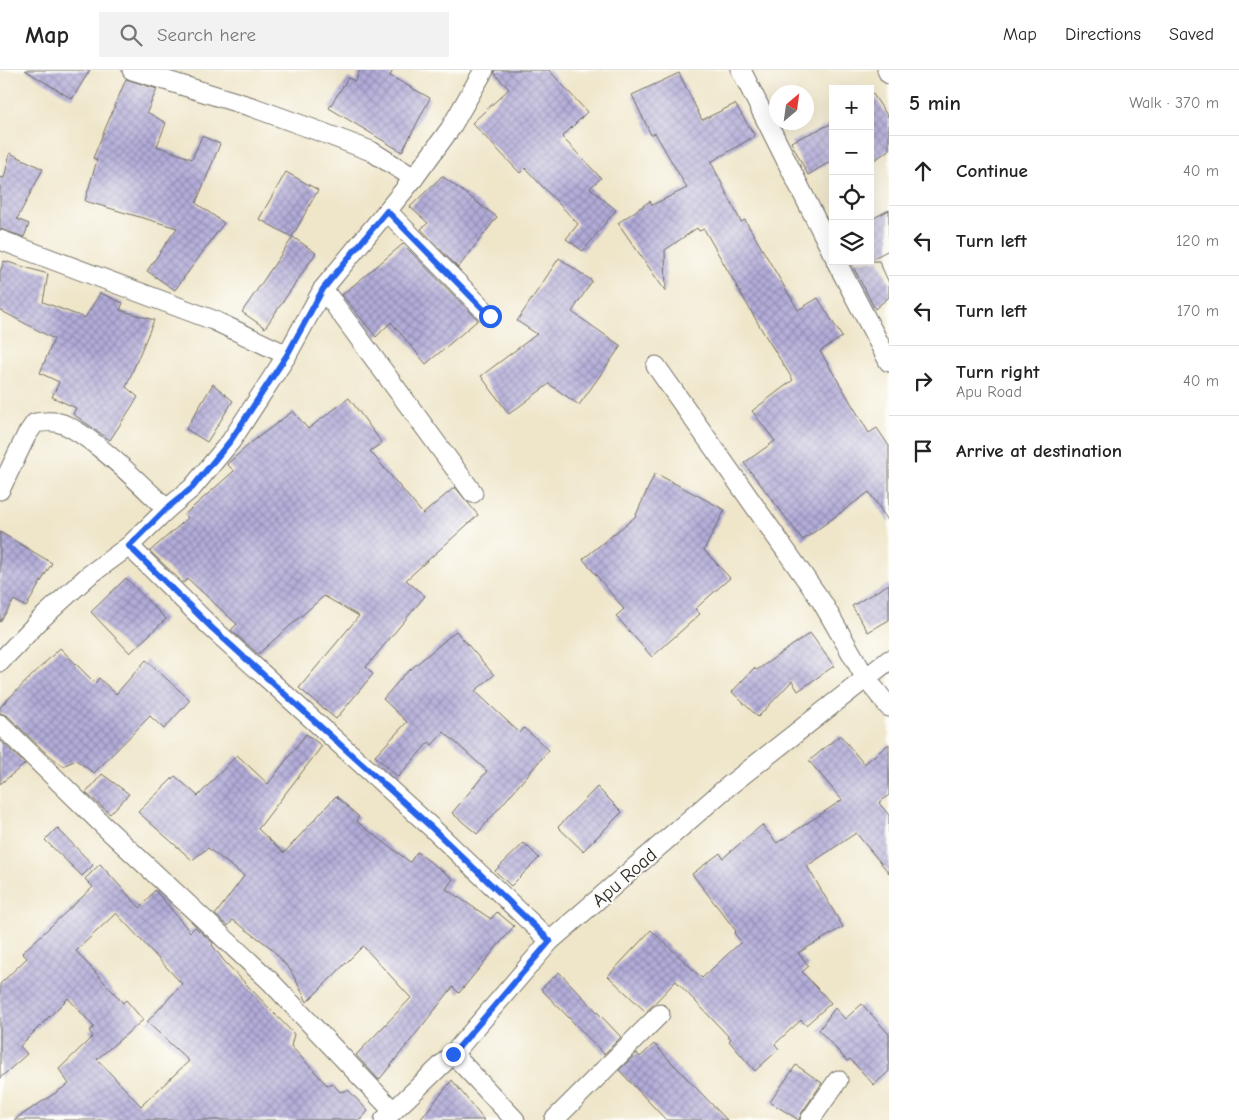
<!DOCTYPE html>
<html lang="en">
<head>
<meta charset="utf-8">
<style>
	:root { --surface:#fff; --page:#f2f2f2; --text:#222; --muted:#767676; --line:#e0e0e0 }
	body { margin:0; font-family:"Comic Neue",sans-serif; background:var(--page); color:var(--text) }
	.controls { position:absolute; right:15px; top:15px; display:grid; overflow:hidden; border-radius:0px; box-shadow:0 5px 20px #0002 }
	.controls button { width:45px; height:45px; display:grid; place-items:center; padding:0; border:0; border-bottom:1px solid var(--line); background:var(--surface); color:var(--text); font:25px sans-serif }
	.compass { position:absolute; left:769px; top:15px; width:45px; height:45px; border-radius:50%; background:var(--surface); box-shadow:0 5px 20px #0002; rotate:29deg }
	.stop { position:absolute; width:15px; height:15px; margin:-11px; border:4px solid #2563eb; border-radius:50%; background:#fff }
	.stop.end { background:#2563eb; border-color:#fff; box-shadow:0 1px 5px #0008 }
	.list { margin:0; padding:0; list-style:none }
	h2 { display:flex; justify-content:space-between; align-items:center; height:65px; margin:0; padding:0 20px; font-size:21px }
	h2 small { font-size:16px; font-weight:400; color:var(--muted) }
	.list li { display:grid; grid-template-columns:32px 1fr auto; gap:15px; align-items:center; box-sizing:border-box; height:70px; padding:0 20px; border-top:1px solid var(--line) }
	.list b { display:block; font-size:19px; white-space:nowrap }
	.list p { margin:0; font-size:16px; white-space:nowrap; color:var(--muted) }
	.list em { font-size:16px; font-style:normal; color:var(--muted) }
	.icon { flex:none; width:28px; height:28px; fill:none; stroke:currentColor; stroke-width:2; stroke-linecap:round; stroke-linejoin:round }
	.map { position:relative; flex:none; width:889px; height:1050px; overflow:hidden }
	header { display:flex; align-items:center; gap:30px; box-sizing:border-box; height:70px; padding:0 25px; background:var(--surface); border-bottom:1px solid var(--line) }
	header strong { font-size:24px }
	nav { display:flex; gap:28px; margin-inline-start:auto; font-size:18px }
	.search { width:350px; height:45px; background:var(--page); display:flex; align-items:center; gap:12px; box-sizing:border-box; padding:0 18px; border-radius:0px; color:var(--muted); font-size:19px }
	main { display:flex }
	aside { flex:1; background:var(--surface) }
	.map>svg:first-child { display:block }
</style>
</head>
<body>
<header>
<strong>Map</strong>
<div class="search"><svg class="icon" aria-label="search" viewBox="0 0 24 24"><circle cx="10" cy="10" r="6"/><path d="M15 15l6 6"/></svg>Search here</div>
<nav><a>Map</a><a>Directions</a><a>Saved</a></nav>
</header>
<main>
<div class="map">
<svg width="889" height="1050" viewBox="0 0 889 1050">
	<defs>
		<pattern id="building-cross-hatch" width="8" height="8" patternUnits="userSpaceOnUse" patternTransform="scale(1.25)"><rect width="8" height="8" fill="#b2acd9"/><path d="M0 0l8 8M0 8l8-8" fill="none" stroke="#918cb0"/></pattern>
	</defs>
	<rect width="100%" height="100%" fill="#fdfcf7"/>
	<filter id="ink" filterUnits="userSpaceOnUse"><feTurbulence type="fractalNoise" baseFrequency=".02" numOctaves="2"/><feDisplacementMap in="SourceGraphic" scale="10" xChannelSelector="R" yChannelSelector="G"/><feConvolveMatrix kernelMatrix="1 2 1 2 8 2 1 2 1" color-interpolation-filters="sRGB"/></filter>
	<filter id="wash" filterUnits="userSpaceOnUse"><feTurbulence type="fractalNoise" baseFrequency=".0096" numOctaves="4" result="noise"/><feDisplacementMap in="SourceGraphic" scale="20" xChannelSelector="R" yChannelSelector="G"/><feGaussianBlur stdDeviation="1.12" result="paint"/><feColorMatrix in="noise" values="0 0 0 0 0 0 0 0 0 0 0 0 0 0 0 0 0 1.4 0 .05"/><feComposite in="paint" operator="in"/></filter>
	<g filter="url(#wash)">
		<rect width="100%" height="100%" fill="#efe6ca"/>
		<g id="blocks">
			<g fill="url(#building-cross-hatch)" fill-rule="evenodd">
				<polygon points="25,0 90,0 72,29"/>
				<polygon points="360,0 393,0 390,6 430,28 402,82 329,38 348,8 355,11"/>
				<polygon points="495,0 549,0 587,42 562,67 601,108 590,118 616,140 583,181 566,169 578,154 525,98 520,103 472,53 509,19 494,3"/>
				<polygon points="679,3 702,50 735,34 755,66 711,92 741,152 745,150 798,240 818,228 842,267 820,281 869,363 877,358 889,376 889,452 869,422 803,470 744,393 775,371 752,341 793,310 763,262 704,159 699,161 697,158 665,180 666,222 618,153 650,131 652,135 687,118 655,63 651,65 632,25"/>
				<polygon points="126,9 157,19 147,42 166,53 157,76 192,89 202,66 220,74 196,133 224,153 175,220 147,201 177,158 85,131 97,90 93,88"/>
				<polygon points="870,20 889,48 889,80 870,93"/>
				<polygon points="833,53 833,90 808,105 791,72"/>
				<polygon points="10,83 43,99 17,149 29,154 24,167 0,159 0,107 4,108"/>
				<polygon points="286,102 318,120 292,167 259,149"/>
				<polygon points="442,106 497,147 458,198 421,159 428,153 410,137"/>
				<polygon points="889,140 889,180 870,190 870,150"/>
				<polygon points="293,167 316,183 265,258 242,242"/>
				<polygon points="403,174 478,250 426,294 391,252 376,267 342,225"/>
				<polygon points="559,188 592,211 572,242 621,276 579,335 549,314 509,344 481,306 537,264 517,251"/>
				<polygon points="4,191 48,204 43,232 85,248 100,223 123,233 120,240 154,250 126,317 138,327 110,370 73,344 76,338 52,327 59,312 40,303 54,269 0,240 0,202"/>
				<polygon points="850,191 879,191 889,213 889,227 875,239"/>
				<polygon points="213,314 233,331 207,372 186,359"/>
				<polygon points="349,328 382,373 370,381 423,444 455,417 478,445 406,510 425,526 366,597 373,604 336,649 299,618 359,546 324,526 258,584 231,560 237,554 188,509 183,513 150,481 188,448 185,444 234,401 227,394 252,372 293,341 308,359"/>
				<polygon points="655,403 725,440 704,480 730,508 695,539 700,544 652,587 616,546 624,539 583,489 635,447"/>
				<polygon points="0,462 52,493 26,537 14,530 0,552"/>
				<polygon points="126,508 166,549 130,583 91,542"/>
				<polygon points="889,514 889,550 868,562 852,536"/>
				<polygon points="456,561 494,605 475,621 520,663 524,658 549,680 477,764 452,743 487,701 444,662 432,675 429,672 398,707 375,686 407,652 383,629 404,605"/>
				<polygon points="810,563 834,596 798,621 792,611 758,647 732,622 754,598 757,600"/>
				<polygon points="60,578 95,613 99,608 116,624 146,590 190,630 164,659 150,646 94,703 76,690 63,696 44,681 8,646 0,643 0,637"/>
				<polygon points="306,664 322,676 258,759 284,783 336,726 359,747 356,751 410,792 417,782 453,809 446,819 491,849 497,842 514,856 459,923 453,917 379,1010 356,985 411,928 363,876 307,932 291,901 270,877 233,850 228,856 215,845 244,806 208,778 192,790 138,742 175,706 198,726 237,685 268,714"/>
				<polygon points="840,665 864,694 889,674 889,725 879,733 889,745 889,803 856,763 807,796 843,857 798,883 809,896 802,902 831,933 806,955 801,950 775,974 779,979 755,1001 729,971 731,969 676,911 646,942 608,906 651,860 702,908 741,872 734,863 736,861 692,804 720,783 723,788 762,755 777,773 842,730 809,691"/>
				<polygon points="0,670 25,694 0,714"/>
				<polygon points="102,704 129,724 110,744 86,723"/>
				<polygon points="597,717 622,742 583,781 558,757"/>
				<polygon points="57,758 93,795 82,806 45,770"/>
				<polygon points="524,773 539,788 511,816 495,801"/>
				<path d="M100,794L140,838L155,820L190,862L195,857L213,873L212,875L225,892L294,964L291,976L327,1015L332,1013L340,1022L348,1020L368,1041L360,1050H14L69,1014L59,999L93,966L89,961L94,957L68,928L20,976L27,984L0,1008V914L27,888L22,883L93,817L85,809ZM116,843L182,914L147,952L189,991L141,1036L97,989L143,950L126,930L123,933L76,881Z"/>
				<polygon points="559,902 621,967 604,984 541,919"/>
				<polygon points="862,934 889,964 889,1001 874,1015 850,989 847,991 819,960 835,938 845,949"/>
				<polygon points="654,974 727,1050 666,1050 619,1000 637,983 640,987"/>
				<polygon points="796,995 822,1013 801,1044 799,1050 770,1032"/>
				<polygon points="452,1010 484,1050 420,1050"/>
			</g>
		</g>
	</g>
	<g filter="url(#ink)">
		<use href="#blocks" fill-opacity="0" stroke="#706c63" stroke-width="1"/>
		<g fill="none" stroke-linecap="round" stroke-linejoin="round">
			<g stroke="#706c63" stroke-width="21">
				<g id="minor">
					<polyline points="132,0 252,37 321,62 371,81 414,108"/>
					<polyline points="741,0 833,184"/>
					<polyline points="887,0 889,4"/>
					<polyline points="387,141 490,246"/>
					<polyline points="0,170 213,250 287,285"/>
					<polyline points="836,191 889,292"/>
					<polyline points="323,219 473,423"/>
					<polyline points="656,296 822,532 865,607 889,637"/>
					<path d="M0,420L26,366L35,353C41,352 48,351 55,352C83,355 145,419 167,439"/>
					<polyline points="129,476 212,558 431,757 550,871"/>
					<polyline points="0,592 41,549 88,506 129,476 167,439 192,418 231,371 287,285 323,219 414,108 450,59 484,0"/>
					<polyline points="0,654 106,758 270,911 393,1041"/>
					<polyline points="453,984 515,1050"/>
					<polyline points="384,1050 453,984 550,871 726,718 889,590"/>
					<polyline points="554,1050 660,944"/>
					<polyline points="810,1050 838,1010"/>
				</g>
			</g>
			<use href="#minor" stroke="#fff" stroke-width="19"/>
		</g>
	</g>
	<g fill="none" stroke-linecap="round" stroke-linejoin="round" filter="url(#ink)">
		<polyline stroke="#2563eb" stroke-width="6" points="453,984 550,871 431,757 212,558 129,476 166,439 192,418 231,370 287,285 323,219 387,141 490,246"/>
	</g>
	<g text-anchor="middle" stroke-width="4" stroke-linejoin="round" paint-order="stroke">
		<g font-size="19" fill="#2b2b2b" stroke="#fdfcf7">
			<text transform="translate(624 807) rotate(-41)" y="7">Apu Road</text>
		</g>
	</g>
</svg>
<div class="controls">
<button>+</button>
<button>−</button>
<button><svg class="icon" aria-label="locate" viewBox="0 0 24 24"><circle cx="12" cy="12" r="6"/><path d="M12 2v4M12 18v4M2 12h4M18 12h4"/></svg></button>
<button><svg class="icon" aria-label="layers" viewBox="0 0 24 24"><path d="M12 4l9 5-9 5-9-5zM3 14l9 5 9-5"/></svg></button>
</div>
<svg class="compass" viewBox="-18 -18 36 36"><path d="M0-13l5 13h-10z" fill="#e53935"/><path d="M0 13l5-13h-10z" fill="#767676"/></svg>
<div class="stop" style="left:490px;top:246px"></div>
<div class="stop end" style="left:453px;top:984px"></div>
</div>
<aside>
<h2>5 min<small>Walk · 370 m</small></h2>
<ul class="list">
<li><svg class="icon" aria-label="ahead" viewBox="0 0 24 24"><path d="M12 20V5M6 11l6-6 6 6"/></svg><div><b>Continue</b></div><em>40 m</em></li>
<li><svg class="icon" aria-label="left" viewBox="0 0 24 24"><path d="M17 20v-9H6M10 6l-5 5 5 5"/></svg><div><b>Turn left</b></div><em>120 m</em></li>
<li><svg class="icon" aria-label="left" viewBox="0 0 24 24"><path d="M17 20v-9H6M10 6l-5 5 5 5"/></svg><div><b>Turn left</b></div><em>170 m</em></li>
<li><svg class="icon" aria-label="right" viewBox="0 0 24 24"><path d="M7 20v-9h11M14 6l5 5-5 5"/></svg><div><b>Turn right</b><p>Apu Road</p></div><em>40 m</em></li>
<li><svg class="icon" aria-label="arrive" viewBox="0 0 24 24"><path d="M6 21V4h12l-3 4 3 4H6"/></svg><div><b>Arrive at destination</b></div></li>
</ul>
</aside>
</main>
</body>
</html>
